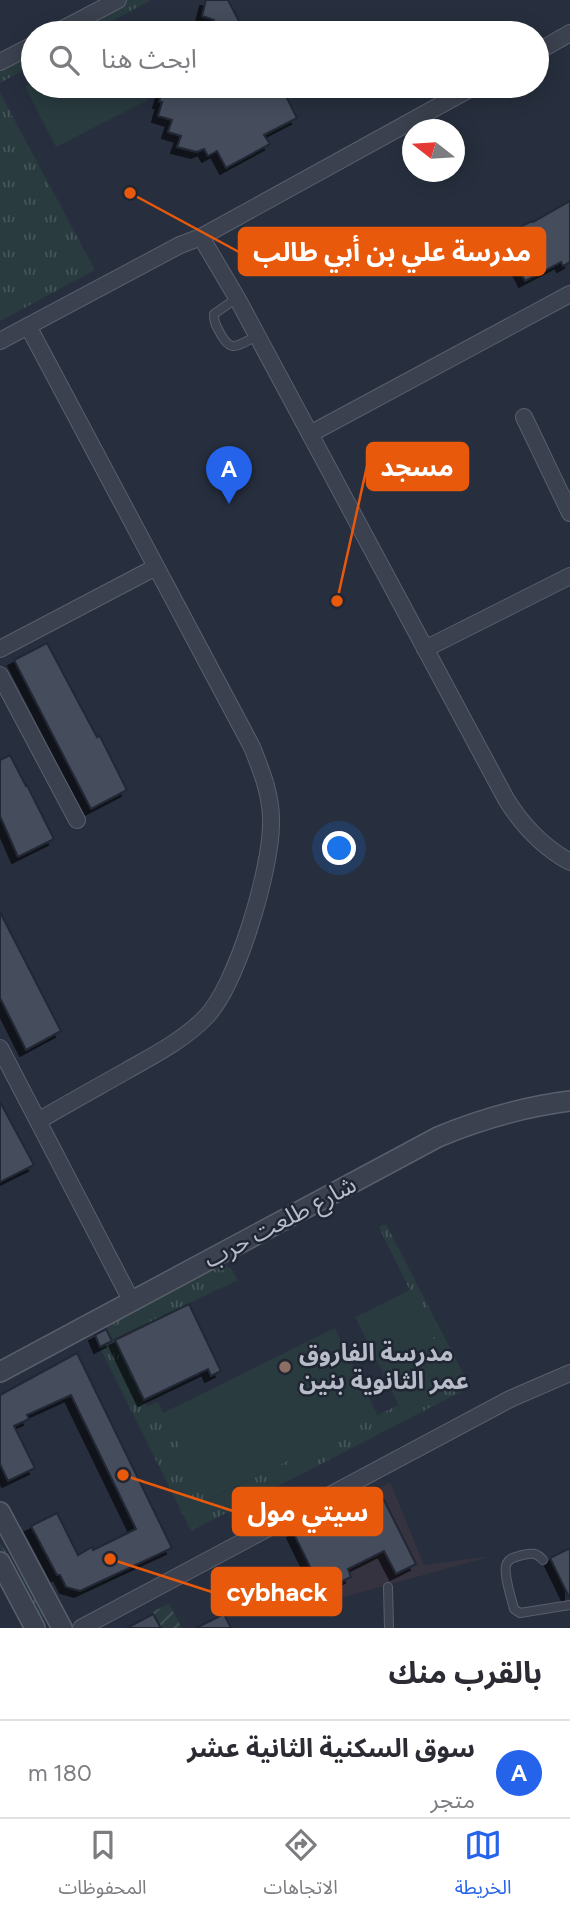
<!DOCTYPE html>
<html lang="ar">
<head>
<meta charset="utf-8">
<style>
	:root { --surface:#fff; --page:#f2f2f3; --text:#2b2b33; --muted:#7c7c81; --line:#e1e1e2; --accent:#2563eb }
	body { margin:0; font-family:Figtree,"Noto Sans Arabic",sans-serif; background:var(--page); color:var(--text); direction:rtl }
	.compass { position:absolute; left:402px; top:119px; width:63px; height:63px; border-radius:50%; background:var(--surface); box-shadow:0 4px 18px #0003; rotate:287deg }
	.you { position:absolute; left:340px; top:849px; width:24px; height:24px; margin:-18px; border:5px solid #fff; border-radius:50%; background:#1a73e8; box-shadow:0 0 0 10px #1a73e833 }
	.badge { display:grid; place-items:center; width:46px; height:46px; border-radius:50%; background:var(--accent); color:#fff; font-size:23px; font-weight:700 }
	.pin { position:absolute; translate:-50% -58px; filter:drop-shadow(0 2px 4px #0008) }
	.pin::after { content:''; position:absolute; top:37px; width:24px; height:21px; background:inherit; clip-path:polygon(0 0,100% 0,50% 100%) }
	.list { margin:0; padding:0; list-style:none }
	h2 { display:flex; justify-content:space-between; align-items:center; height:91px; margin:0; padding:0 28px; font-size:30px }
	h2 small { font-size:23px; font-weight:400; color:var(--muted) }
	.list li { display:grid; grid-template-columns:46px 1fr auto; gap:21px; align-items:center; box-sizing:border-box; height:98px; padding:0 28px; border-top:2px solid var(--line) }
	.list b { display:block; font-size:26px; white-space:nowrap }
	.list p { margin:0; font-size:23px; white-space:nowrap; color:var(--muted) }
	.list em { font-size:23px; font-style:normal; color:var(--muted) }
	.icon { flex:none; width:38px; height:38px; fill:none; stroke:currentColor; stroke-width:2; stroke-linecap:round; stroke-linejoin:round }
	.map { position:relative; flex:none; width:570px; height:1628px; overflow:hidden; direction:ltr }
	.search { position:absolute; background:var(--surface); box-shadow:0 4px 18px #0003; left:21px; right:21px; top:21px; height:77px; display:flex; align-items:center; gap:18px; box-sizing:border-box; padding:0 24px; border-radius:38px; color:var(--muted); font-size:26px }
	.sheet { height:189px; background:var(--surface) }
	nav { display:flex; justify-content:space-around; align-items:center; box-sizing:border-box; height:98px; border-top:2px solid var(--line); background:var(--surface); font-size:19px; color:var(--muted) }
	nav a { display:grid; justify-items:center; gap:4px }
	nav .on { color:var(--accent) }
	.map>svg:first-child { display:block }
</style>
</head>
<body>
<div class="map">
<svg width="570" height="1628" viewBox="0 0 570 1628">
	<defs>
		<pattern id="grass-tufts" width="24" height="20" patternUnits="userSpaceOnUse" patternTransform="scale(1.75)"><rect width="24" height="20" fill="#293b3f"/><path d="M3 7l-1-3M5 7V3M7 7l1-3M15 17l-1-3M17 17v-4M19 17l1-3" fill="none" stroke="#465559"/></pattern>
		<pattern id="garden-furrows" width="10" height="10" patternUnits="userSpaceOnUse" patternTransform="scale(1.75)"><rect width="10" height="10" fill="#293b3f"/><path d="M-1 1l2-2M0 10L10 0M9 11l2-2" fill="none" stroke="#465559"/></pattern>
		<filter id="shadow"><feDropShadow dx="-6" dy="6" stdDeviation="0" flood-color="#0009"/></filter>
	</defs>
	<rect width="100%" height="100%" fill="#272f3e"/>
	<polygon fill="#363340" points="390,1482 424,1565 492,1556 326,1602 305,1575 296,1537"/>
	<g fill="url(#grass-tufts)">
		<polygon points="125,0 151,0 90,33 64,33"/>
		<polygon points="33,50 33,65 0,83 0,69"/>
		<polygon points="0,93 95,270 0,321"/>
		<polygon points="386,1224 470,1387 191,1531 100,1347 111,1341 104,1326 222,1263 231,1269 238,1280 113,1339 147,1407 158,1402 207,1501 398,1405 402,1412 456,1385 379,1227"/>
		<polygon points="0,1543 47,1615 38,1620 0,1548"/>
	</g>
	<polygon fill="url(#garden-furrows)" points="169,1604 182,1628 161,1628 152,1612"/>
	<g fill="#293b3f">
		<polygon points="33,82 33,86 141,86 148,100 56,147 25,86"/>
		<polygon points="410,1290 456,1385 402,1412 355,1317"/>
		<polygon points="335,1328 378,1416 206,1501 163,1413"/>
	</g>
	<g fill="#444d5d" stroke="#222835" stroke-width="2" filter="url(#shadow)">
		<polygon points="206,0 228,0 245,33 210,33 214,20 202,16"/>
		<polygon points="164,86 281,86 297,118 264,135 270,144 226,168 217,151 208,156 204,149 197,152 177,147 181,136 168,132 172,120 158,116 162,102 159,102"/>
		<polygon points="570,201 570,262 563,266 561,262 525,281 502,236 532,221 533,222"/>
		<polygon points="47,643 97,737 100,736 127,790 91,809 14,660"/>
		<polygon points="10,755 26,786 27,785 54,839 18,857 0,816 0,760"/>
		<polygon points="0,912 61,1031 26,1050 0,998"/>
		<polygon points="0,1102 34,1165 0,1182"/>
		<polygon points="189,1304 221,1371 211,1376 208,1369 144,1400 115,1340"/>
		<polygon points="106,1329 112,1341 100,1347 95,1335"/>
		<polygon points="77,1353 172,1548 80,1591 66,1587 60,1575 57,1575 31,1526 57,1513 78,1555 92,1547 93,1550 136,1529 71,1395 27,1415 29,1419 14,1426 35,1468 8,1481 0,1464 0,1395"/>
		<polygon points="384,1500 416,1564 396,1574 384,1551 348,1569 351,1577 322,1591 293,1532 319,1519 324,1530"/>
		<polygon points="570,1548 570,1599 550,1558"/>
		<polygon points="153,1614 161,1628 127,1628"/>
		<polygon points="224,1614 231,1628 196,1628"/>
	</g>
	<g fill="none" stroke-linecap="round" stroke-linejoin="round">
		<g stroke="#595f6c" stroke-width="10">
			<g id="service">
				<path d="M237,298L214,314C214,321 215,324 219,331C231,355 237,345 257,336"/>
				<path d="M543,1560C536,1552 532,1553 522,1555C517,1557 510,1557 507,1563C502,1571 512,1600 514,1609L520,1613L570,1605"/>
				<polyline points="388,1587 389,1628"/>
			</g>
		</g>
		<g stroke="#595f6c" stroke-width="18">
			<g id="minor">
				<polyline points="55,33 118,0"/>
				<polyline points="537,52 570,33"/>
				<polyline points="0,62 33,45"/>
				<polyline points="201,237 475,86"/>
				<path d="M28,326L252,747C262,772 272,797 271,824C271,869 237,986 205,1018C182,1041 154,1055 126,1071C96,1088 67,1104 38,1121"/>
				<path d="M0,341L180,245L201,237L237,298L506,799C522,825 543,847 570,862"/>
				<polyline points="524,417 570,513"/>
				<polyline points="310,434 570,294"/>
				<polyline points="0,649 156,567"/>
				<polyline points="425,649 570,576"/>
				<polyline points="0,675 77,820"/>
				<polyline points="0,1048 132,1302"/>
				<polyline points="81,1628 510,1399 570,1373"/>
			</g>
		</g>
		<g stroke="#595f6c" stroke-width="22">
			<g id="tertiary">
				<path d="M0,1372L438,1137C481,1119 524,1107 570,1101"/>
				<polyline points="0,1512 62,1628"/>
				<polyline points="0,1562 35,1628"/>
			</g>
		</g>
		<use href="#service" stroke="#3b414e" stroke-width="8"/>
		<use href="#minor" stroke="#3b414e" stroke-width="16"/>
		<use href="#tertiary" stroke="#3b414e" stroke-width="19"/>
	</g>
	<circle fill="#8d6e63" stroke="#202633" stroke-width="2.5" cx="285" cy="1367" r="7"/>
	<g text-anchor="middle" stroke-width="5" stroke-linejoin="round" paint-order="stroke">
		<g font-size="24" fill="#b8bdc9" stroke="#202633">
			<text transform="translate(280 1222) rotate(-28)" y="8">شارع طلعت حرب</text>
		</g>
		<g font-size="24" font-weight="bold" fill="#b8bdc9" stroke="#202633" text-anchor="start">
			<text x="299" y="1361">مدرسة الفاروق<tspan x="299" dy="28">عمر الثانوية بنين</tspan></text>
		</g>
	</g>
	<path fill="none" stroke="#e8590c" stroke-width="2.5" d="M130 193L239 252M337 601L367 466M123 1475L233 1511M110 1559L212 1592"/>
	<g fill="#e8590c" stroke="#202633" stroke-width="2.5">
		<circle cx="130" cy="193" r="7"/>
		<circle cx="337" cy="601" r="7"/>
		<circle cx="123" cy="1475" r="7"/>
		<circle cx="110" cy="1559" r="7"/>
	</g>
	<g fill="#e8590c" stroke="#e8590c" stroke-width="2.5">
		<rect x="239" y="228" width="306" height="47" rx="7"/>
		<rect x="367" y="443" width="101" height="47" rx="7"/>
		<rect x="233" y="1488" width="149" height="47" rx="7"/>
		<rect x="212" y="1568" width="129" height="47" rx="7"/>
	</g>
	<g font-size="26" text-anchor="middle" font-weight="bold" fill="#fff">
		<text x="392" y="261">مدرسة علي بن أبي طالب</text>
		<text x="417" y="476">مسجد</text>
		<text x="308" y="1521">سيتي مول</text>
		<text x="277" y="1601">cybhack</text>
	</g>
</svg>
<svg class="compass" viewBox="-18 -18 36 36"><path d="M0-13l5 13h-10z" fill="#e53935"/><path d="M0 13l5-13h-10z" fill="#7c7c81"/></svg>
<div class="you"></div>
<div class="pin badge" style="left:229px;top:504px">A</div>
<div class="search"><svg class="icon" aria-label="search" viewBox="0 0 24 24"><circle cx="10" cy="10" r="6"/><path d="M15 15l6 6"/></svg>ابحث هنا</div>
</div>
<section class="sheet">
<h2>بالقرب منك<small></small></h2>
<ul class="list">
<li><span class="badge">A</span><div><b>سوق السكنية الثانية عشر</b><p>متجر</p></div><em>180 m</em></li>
</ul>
</section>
<nav>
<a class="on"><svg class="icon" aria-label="map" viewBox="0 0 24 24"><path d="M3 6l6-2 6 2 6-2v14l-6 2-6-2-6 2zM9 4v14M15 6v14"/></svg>الخريطة</a>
<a><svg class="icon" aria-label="directions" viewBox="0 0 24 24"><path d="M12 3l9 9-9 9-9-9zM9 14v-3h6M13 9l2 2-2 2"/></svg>الاتجاهات</a>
<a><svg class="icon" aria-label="saved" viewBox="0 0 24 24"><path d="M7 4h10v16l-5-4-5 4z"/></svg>المحفوظات</a>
</nav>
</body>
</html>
